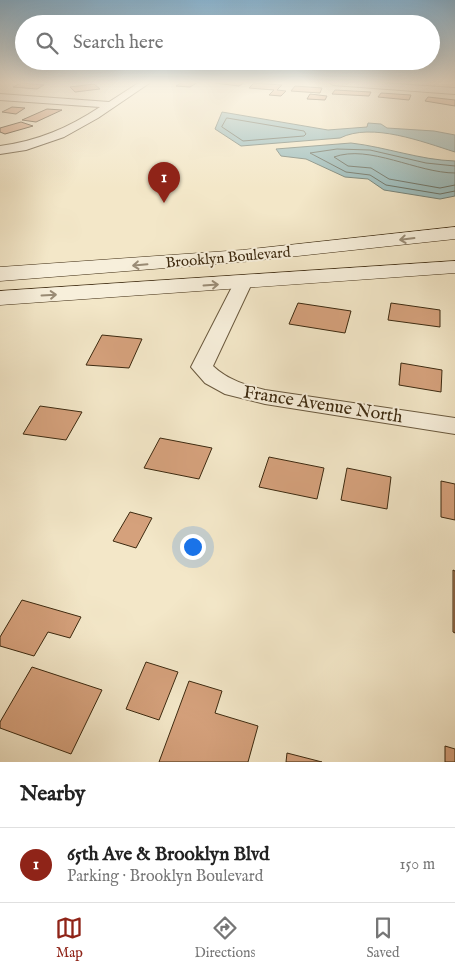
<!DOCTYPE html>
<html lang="en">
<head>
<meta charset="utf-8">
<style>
	:root { --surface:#fff; --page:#f2f2f2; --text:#222; --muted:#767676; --line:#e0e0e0; --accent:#8f2418 }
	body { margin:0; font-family:"IM FELL English",serif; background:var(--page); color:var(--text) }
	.you { position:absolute; left:192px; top:546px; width:18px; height:18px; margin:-12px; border:4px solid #fff; border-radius:50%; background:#1a73e8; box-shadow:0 0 0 8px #1a73e833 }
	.badge { display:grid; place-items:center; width:32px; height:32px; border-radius:50%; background:var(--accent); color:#fff; font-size:16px; font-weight:700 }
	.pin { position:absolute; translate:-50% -41px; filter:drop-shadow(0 1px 2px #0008) }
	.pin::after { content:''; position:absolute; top:26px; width:18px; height:15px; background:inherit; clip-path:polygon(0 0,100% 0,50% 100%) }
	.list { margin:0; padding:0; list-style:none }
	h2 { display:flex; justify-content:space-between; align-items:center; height:65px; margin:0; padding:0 20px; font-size:21px }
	h2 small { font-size:16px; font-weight:400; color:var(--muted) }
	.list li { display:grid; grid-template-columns:32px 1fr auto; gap:15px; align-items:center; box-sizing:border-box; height:75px; padding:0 20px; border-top:1px solid var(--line) }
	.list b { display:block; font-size:19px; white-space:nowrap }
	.list p { margin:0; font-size:16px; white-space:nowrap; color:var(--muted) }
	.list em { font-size:16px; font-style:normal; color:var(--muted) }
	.icon { flex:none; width:28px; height:28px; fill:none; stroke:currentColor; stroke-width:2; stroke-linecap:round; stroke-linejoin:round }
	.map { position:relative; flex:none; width:455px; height:762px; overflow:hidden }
	.search { position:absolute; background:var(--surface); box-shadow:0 5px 20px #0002; left:15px; right:15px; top:15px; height:55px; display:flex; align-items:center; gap:12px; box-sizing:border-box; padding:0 18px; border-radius:28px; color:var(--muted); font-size:19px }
	.sheet { height:140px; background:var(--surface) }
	nav { display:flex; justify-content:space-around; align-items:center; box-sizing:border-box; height:70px; border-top:1px solid var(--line); background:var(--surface); font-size:14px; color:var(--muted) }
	nav a { display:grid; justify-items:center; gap:2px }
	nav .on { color:var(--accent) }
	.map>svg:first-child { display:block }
</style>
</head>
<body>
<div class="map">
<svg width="455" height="762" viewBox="0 0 455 762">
	<rect width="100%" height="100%" fill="#f3e7c8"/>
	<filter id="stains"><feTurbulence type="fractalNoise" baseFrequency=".004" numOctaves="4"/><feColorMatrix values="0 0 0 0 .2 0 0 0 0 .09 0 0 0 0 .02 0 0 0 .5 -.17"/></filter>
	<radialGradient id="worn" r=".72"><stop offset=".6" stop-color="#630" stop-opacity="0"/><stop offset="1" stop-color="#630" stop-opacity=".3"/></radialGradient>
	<g fill="#9ebebe" stroke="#778378">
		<path d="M222,112L328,130L367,127L368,123L381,124L387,128L434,131L455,135V152C423,142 372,122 340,138L241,146L215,129Z"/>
		<path d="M351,143C386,147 420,160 455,161V196L440,199L384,190L368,179L345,177L306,159L281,156L276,149Z"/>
	</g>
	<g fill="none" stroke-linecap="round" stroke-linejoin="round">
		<g stroke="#6e7467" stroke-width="1">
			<polygon points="227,118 304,131 306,134 304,136 243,141 222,127"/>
			<polyline points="455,166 426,163 370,150 337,149 310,153 346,172 370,175 386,185 440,194 455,191"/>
			<path d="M455,173C417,173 369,144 334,157L348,166L371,168L389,179L440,188L455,185"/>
		</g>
	</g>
	<g fill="#d5a17c" stroke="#3d2a10">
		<polygon points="182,82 198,82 190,87 176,86"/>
		<polygon points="218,82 245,82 239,86 215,83"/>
		<polygon points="21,83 44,85 37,89 13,87"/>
		<polygon points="254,83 282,85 277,90 286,91 281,96 269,95 274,90 249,88"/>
		<polygon points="94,84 100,89 75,92 70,87"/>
		<polygon points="295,86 322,88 320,93 291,91"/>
		<polygon points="335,90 371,92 369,96 332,94"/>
		<polygon points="381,93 411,95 409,100 378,97"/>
		<polygon points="310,94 327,96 325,100 307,99"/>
		<polygon points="428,97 455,100 455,106 425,101"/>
		<polygon points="12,107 25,108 16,114 2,112"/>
		<polygon points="47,109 62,110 36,122 22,120"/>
		<polygon points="21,122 33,126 5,134 0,132 0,128"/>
		<polygon points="298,303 351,311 345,333 289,324"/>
		<polygon points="391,303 440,310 440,327 388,320"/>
		<polygon points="102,335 142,339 129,368 86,365"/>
		<polygon points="401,363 442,370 441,392 399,385"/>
		<polygon points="40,406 82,412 66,440 23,434"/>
		<polygon points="160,438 212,448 199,479 144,468"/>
		<polygon points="269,457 324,468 317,499 259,487"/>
		<polygon points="347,468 391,477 387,509 341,500"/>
		<polygon points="441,481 455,484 455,520 441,517"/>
		<polygon points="130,512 152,518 136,548 113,541"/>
		<polygon points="453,570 455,571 455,633 453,632"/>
		<polygon points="22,600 81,617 70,638 48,632 34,656 0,646 0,637"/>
		<polygon points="146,662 178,672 159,720 126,709"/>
		<polygon points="32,667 102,690 71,754 0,728 0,722"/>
		<polygon points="189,681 222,691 215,713 258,726 248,762 159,762"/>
		<polygon points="445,746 455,749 455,762 445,762"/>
		<polygon points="287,753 322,762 286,762"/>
	</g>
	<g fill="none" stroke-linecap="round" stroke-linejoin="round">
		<g stroke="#6a593e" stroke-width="2">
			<g id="minor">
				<path d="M140,82H151L98,118L64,137L26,150L0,154V146C38,141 68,128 100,107L0,100V94L109,102Z"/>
				<polygon points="329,82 366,82 455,88 455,94 333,85"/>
				<path d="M243,278L249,279L252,283L213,366C228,380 245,385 265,390L455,418V434L265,404L225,394L205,383L191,367L234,283L237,279Z"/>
			</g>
		</g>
		<g stroke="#3d2a10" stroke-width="1">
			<g id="secondary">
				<polygon points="455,227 455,239 242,262 0,281 0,267 242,250"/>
				<polygon points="455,261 455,273 0,305 0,291"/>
			</g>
		</g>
		<use href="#minor" fill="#f7efdb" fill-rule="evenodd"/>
		<use href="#secondary" fill="#f7efdb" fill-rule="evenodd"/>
	</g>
	<defs><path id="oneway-shaft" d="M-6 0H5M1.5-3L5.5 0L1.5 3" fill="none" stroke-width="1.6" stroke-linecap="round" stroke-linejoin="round" transform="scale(1.25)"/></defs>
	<g stroke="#9a8c76">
		<use href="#oneway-shaft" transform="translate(407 239) rotate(173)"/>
		<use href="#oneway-shaft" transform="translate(140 265) rotate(175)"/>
		<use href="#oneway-shaft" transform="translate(211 285) rotate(-4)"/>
		<use href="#oneway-shaft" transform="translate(49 295) rotate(-3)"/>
	</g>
	<linearGradient id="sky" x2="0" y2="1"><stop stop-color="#8ab8d7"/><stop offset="0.44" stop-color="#faf4e6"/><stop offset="1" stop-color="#faf4e6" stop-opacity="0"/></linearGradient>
	<rect width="455" height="188" fill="url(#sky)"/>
	<g text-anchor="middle" stroke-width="4" stroke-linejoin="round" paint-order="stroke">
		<g font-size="15" fill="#3d2a10" stroke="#f7efdb">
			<text transform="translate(228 257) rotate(-5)" y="5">Brooklyn Boulevard</text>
		</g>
		<g font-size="18" fill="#3d2a10" stroke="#f7efdb">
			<text transform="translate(323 404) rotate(9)" y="6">France Avenue North</text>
		</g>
	</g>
	<rect width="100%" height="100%" filter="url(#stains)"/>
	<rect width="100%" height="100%" fill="url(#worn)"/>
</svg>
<div class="you"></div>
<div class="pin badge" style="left:164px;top:203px">1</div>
<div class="search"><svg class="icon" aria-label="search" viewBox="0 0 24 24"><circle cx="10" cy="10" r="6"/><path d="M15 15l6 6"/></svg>Search here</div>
</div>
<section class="sheet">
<h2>Nearby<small></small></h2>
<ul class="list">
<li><span class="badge">1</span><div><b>65th Ave &amp; Brooklyn Blvd</b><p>Parking · Brooklyn Boulevard</p></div><em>150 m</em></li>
</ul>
</section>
<nav>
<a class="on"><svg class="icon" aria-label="map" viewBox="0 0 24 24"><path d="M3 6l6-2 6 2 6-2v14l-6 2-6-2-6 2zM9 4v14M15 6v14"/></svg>Map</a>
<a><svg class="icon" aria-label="directions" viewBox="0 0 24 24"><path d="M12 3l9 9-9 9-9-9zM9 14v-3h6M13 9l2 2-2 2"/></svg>Directions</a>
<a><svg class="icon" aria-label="saved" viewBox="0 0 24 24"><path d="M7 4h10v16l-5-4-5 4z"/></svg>Saved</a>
</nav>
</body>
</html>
